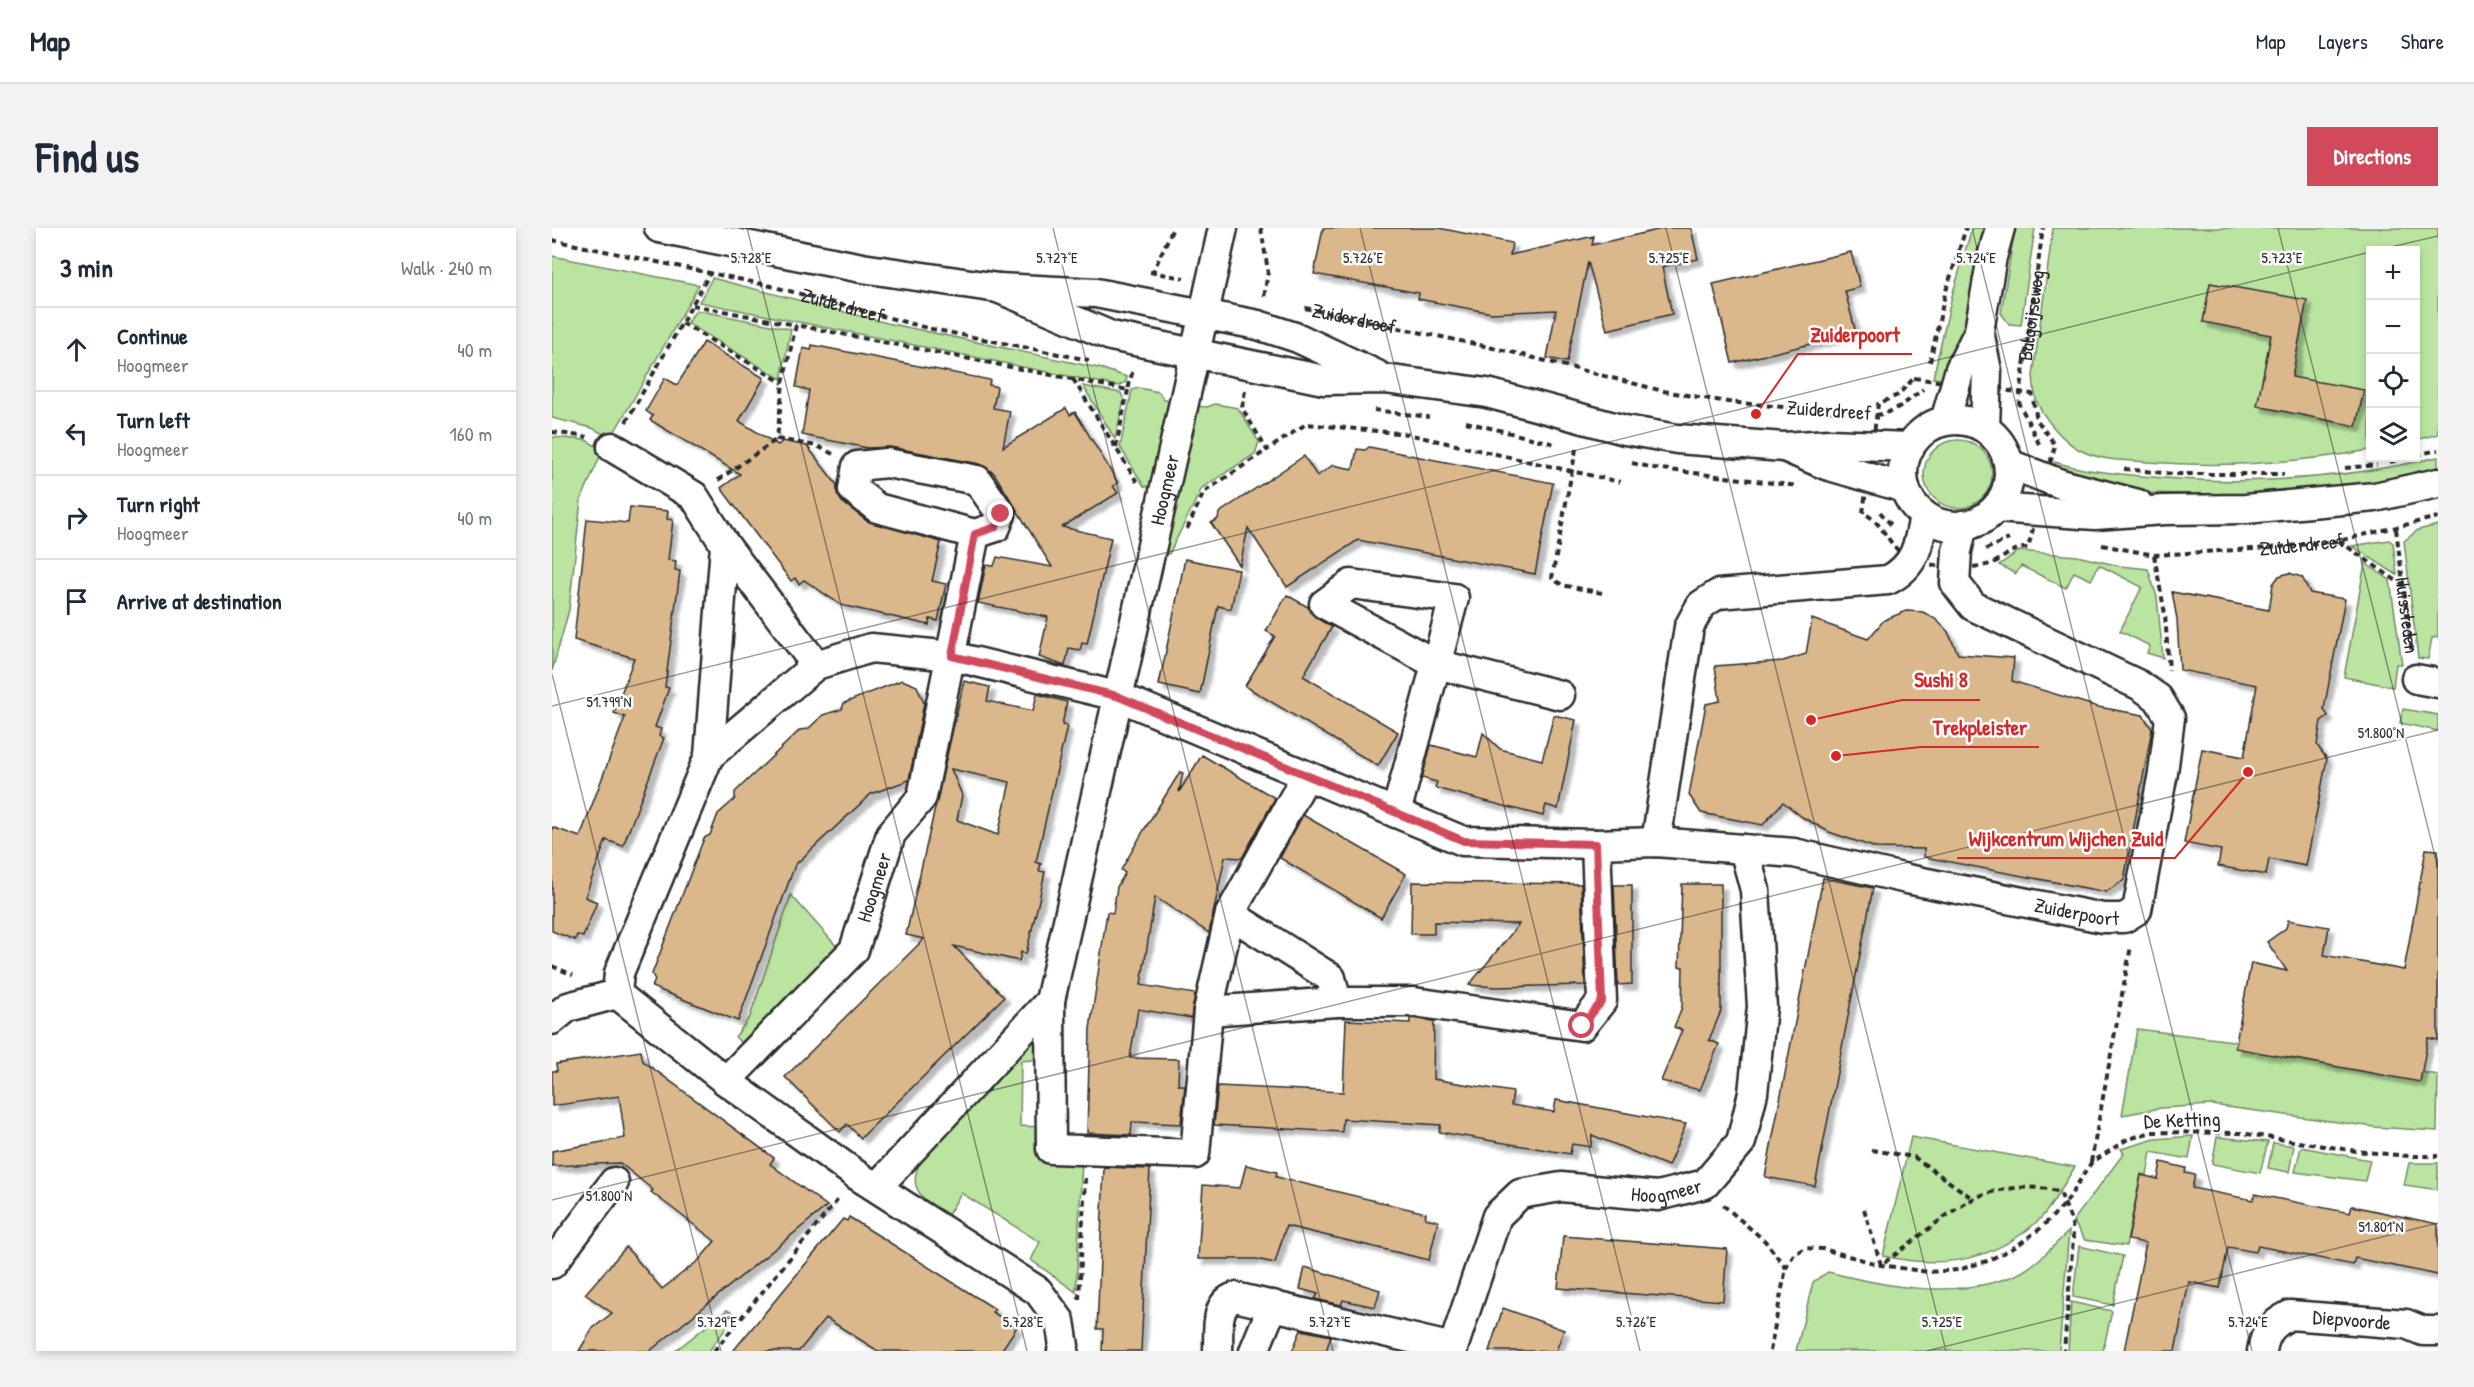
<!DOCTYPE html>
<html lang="en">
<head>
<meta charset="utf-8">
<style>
	:root { --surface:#fff; --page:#f2f2f3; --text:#1f2937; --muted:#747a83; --line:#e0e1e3; --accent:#d1495b }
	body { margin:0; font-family:"Patrick Hand",sans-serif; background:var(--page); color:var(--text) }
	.controls { position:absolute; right:18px; top:18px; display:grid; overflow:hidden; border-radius:0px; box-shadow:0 3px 9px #0003 }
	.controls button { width:54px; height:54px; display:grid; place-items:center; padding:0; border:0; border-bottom:2px solid var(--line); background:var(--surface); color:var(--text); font:30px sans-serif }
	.stop { position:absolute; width:18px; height:18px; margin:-14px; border:4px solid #d1495b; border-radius:50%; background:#fff }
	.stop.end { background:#d1495b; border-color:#fff; box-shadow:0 2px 6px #0008 }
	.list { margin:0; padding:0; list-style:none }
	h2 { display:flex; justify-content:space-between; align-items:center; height:78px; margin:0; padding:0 24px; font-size:26px }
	h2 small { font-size:20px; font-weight:400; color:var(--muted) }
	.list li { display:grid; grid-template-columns:39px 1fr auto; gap:18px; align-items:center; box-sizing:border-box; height:84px; padding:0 24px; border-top:2px solid var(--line) }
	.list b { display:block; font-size:22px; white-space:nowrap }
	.list p { margin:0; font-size:20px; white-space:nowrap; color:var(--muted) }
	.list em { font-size:20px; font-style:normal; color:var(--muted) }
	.icon { flex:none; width:33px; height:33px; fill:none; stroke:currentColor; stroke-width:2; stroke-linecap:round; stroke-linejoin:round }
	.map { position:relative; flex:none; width:1886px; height:1123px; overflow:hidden; border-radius:0px }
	header { display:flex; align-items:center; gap:36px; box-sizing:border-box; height:84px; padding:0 30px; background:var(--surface); border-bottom:2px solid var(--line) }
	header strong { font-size:28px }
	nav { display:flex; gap:33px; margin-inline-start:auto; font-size:21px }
	.intro { display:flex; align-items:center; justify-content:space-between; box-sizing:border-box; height:144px; padding:0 36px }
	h1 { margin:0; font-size:42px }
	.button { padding:15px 27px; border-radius:0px; background:var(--accent); color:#fff; font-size:21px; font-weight:700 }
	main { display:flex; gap:36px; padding:0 36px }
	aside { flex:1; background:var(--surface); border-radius:0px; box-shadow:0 3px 9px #0003 }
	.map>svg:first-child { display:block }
</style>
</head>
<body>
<header>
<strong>Map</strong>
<nav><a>Map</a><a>Layers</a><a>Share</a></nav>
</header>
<div class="intro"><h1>Find us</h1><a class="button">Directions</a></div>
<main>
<aside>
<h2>3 min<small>Walk · 240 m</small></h2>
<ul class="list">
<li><svg class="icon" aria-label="ahead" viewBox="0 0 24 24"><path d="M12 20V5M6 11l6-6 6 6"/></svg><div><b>Continue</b><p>Hoogmeer</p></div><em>40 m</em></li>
<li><svg class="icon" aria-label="left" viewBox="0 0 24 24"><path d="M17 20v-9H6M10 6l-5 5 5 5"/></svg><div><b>Turn left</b><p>Hoogmeer</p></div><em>160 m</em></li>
<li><svg class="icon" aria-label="right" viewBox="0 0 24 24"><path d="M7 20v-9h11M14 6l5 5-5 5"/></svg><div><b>Turn right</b><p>Hoogmeer</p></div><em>40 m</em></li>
<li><svg class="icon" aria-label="arrive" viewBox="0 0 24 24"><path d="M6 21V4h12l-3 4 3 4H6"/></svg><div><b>Arrive at destination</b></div></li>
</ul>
</aside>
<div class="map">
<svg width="1886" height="1123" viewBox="0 0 1886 1123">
	<defs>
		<filter id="shadow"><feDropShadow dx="5.5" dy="5.5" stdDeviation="1.5" flood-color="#0004"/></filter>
	</defs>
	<rect width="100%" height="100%" fill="#fff"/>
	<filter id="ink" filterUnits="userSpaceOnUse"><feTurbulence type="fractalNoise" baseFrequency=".0167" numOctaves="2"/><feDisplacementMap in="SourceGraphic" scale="12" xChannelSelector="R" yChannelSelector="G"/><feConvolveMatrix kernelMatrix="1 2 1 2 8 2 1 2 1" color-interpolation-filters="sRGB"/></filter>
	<g filter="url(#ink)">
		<g fill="#bae4a0" stroke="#728866" stroke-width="1.5">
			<polygon points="1420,0 1434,0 1418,79 1397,152 1381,150 1400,68"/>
			<polygon points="1463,0 1483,0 1469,97 1457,96 1449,85"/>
			<path d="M1501,0H1886V206L1864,212V22H1818V222C1744,235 1671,240 1595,234C1572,232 1549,233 1528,222C1512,214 1490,189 1484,171C1482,164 1482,155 1481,148Z"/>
			<polygon points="0,28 147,57 59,210 40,200 0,190"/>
			<polygon points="160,50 335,95 551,141 575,149 574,154 566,158 147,74"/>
			<polygon points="144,82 239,101 229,151 135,95"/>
			<polygon points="531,158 569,165 572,172 563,211"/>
			<polygon points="587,160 607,164 612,172 620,173 602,260 592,258 568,219 580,162"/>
			<polygon points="663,176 686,180 707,214 703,226 650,260 617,326 612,325 643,178 655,179"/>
			<polygon points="0,209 34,212 51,222 29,272 17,382 0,443"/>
			<circle cx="1406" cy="246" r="34"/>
			<path d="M1886,229V242L1775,262L1677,267L1588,265L1499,244L1503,234C1531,243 1560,245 1589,248C1689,258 1789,252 1886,229Z"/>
			<polygon points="1886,297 1886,409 1880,410 1876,431 1866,430 1852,313 1866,302"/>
			<polygon points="1837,312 1841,315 1845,347 1800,318"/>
			<polygon points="1467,323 1525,328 1568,338 1596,341 1605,369 1611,430 1595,425 1598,418 1568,403 1590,359 1547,337 1539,352 1522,344 1514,360 1469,338 1464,346 1447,337"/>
			<polygon points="1813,335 1838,352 1850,436 1844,436 1841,459 1792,449"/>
			<polygon points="1851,481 1886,487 1886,503 1848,495"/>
			<polygon points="239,667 288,722 191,816 183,809 198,789"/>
			<polygon points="1585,801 1697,815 1886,847 1885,903 1822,899 1660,877 1609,880 1570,887"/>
			<path d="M492,803L491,831L469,833L468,898L491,899L530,932L524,1064L479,1032L488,1014L409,965L396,987C360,968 353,952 378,918Z"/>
			<polygon points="1641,908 1637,931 1599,924 1595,947 1589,946 1574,1018 1533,1012 1521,993 1572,925 1569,921 1603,911"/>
			<path d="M1359,909L1523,939C1512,955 1501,978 1487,992C1441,1034 1390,1041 1331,1028Z"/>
			<polygon points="1665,909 1716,914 1708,945 1660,936"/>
			<polygon points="1721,915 1742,918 1737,944 1716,940"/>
			<polygon points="1749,919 1818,932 1813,953 1743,944"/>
			<polygon points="1857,935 1886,935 1886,962 1852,957"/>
			<path d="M1517,1003L1507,1123H1244L1261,1054L1276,1044C1336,1059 1399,1071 1459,1049C1481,1041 1500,1019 1517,1003Z"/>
			<polygon points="1527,1018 1571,1028 1561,1077 1521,1069"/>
			<polygon points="1519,1074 1560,1083 1551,1123 1516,1123"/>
			<polygon points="175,1082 184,1087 157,1123 123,1123"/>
		</g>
		<g fill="#dab88c" stroke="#2b2b2b" stroke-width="1.5" fill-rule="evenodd" filter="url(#shadow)">
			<polygon points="771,0 887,0 960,15 958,27 1042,8 1040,17 1114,0 1139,0 1146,31 1110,39 1120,86 1055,102 1036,34 1015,134 995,130 1004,82 940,85 866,71 867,65 762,46"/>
			<polygon points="1299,24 1308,59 1293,63 1304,105 1180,135 1161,56"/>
			<polygon points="1658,55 1755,72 1740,149 1812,162 1804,198 1705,178 1719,107 1651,94"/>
			<polygon points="152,114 212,150 187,193 226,217 231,213 255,218 285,257 285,266 290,274 315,293 389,314 380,353 394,356 386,393 378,391 377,397 289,377 252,352 247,356 243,350 239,353 169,260 188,246 98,192 101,188 94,183 113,150 125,157"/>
			<polygon points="260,117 438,152 437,157 445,159 441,180 458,183 451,219 514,180 518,187 523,184 566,255 561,258 566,265 510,299 559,310 535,416 530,415 528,422 517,420 513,438 487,429 496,389 426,375 434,337 442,338 445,329 500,339 442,245 428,236 338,219 316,220 250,207 257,162 244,159 251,120 259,122"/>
			<polygon points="817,219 1001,255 983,346 806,312 735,359 696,300 688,338 659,295 666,291 667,285 752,228 765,248 781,237 801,241 805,221 813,222"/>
			<polygon points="78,279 116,283 115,291 121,292 116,332 124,333 123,342 128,343 113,459 117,460 103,499 109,501 107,508 112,510 71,618 54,612 33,669 45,674 31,709 25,707 23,712 0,703 0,599 28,609 73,489 62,485 82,430 22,412 35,291 76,295"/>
			<polygon points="633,331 687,342 679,381 666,378 648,466 607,457"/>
			<polygon points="1737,345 1750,349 1758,365 1793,371 1772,481 1776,488 1769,493 1765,517 1775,531 1754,638 1717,631 1714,647 1666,638 1669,622 1632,615 1650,521 1692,529 1705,457 1628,442 1625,391 1620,364 1717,382 1721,356 1727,348"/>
			<polygon points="735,367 756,379 764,390 780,399 751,448 846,504 826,538 693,458 723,408 714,403"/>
			<polygon points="1354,383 1371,384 1385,392 1396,404 1406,426 1462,430 1460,453 1546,479 1591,487 1600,501 1572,652 1554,664 1372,629 1372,621 1324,620 1277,604 1250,589 1231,574 1211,597 1149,585 1137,567 1154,476 1168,473 1163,438 1231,433 1254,426 1260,391 1316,411 1332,392"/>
			<polygon points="350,452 365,458 372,475 357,552 319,566 243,637 186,793 100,759 103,752 100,746 152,610 158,607 166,586 183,571 183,564 248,502 256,501 271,487 290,481 292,475"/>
			<path d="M412,453L438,459L435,473L481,483L485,466L515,474L510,497L515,498L484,634L489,636L487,643L493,644L487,672L474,726L469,724L467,733L402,718L452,769L309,910L295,896L288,904L233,849L372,711L354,707ZM399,541L458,554L446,607L405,592L410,567Z"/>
			<polygon points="1002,487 1024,492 1006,581 994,577 991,588 883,560 885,554 870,550 879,517 925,529 931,505 948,521 990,532"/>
			<polygon points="650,527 723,570 690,630 673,629 657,705 603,669 589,757 643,766 639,790 586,781 578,830 627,831 626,857 633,857 629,896 580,894 579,907 535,905 538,801 555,684 561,685 565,659 573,645 569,642 592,602 628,544 631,545 627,564"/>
			<polygon points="751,587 854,646 829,690 728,630"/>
			<polygon points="1874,621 1886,622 1886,812 1876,810 1868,854 1683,820 1699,735 1735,743 1715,714 1734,700 1736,692 1777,699 1772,727 1852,742"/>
			<polygon points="1271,650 1321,660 1263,958 1213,949"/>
			<polygon points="860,654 1029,656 1033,757 944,759 917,757 967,696 882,694 882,706 859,706"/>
			<polygon points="1130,656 1169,656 1169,783 1157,812 1167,816 1148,862 1109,853 1130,802 1122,799 1130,779 1131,739 1127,739"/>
			<polygon points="1062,657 1080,657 1080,756 1066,757"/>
			<polygon points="858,790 882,793 881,851 961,864 959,877 1002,884 1004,872 1134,896 1116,938 1040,907 1039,919 1020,916 1018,926 887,904 889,897 791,891 790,904 662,897 666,858 791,864 794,792 858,795"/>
			<polygon points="89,823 91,833 222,930 218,936 275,978 98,1123 27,1123 40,1101 60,1085 33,1066 74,1019 110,1061 147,1032 163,1013 99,964 101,962 68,935 0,938 0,923 73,910 67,868 0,878 0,843 5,843 4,836"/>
			<polygon points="1609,934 1634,940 1633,945 1643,947 1640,960 1701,972 1703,966 1798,985 1800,978 1886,996 1886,1047 1803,1030 1801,1037 1706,1018 1704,1024 1676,1019 1668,1060 1637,1054 1623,1123 1572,1123 1594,1015 1576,1012 1589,947 1606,951"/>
			<polygon points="694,937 725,944 724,949 874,985 873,990 886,993 877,1032 734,998 723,1035 704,1031 646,1031 651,957 688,960"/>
			<polygon points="552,939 598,941 589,1123 550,1123 551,1101 545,1101"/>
			<polygon points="297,989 443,1081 440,1084 465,1099 449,1123 326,1123 274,1090 247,1123 181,1123 291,991 295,993"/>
			<polygon points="1011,1008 1175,1021 1171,1073 1006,1060"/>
			<polygon points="753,1039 828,1062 823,1079 791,1072 789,1077 763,1071 766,1066 748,1061"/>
			<polygon points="951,1080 1012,1102 1004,1123 937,1123"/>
			<polygon points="749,1102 779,1108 774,1123 740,1123"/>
		</g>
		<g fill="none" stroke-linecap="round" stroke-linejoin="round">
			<g stroke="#2b2b2b" stroke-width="33">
				<g id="minor">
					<polyline points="107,0 310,40 446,60 544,65 706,97 746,110 825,147"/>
					<polyline points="446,60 559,108 772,152 833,151 935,165 1073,202 1125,211 1232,219 1277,216 1358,219"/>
					<polyline points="1427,103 1435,143 1433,200"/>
					<circle cx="1404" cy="245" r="53"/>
					<polyline points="1393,193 1408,141 1427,103 1440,29 1448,0"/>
					<polyline points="60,219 142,268 173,317 264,437"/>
					<polyline points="1237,221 1274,237 1353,260"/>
					<polyline points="1457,236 1509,256 1586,276"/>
					<polyline points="1444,280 1543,287 1612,282 1694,281 1823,269 1886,255"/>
					<polyline points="1864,451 1886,455"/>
					<polyline points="157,528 173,317"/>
					<polyline points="844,585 902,370 799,356 772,376 884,436 1008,467"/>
					<path d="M1104,614L1137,399L1149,377L1166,366L1336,352C1364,338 1367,316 1372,287"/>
					<polyline points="678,686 779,750 785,774"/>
					<path id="s6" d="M65,766L67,745L157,528L264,437L319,420L400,428L565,468L911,613L1044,616L1104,614L1242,625L1355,651L1551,690H1572L1585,682L1611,545L1618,490L1606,470L1587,457L1421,378L1403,355L1405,323L1411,297"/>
					<polyline points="65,766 174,853 306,948 486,1063 508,1093 512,1118 510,1123"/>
					<polyline points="498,773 499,921 643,926 656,783 678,686 754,548"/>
					<polyline points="656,783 785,774 862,774 1030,798 1050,773 1044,616"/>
					<polyline points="0,792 16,779 65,766"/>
					<path id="s7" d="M174,853L302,722L339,606L370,569L423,306L325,280L301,261L305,238L335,235L425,252L449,286L444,299L423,306"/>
					<path id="s8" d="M325,959L498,773L671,0"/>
					<polyline points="0,1036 62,954"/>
					<path d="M666,1123C667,1104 662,1076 683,1069L901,1120"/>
					<polyline points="702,1123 721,1077"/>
					<path id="s9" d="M900,1123L945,988L968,966L1009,959L1106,968L1153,956L1189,914L1201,865L1210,779L1203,662L1192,621"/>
					<path id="s10" d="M1710,1123C1713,1104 1720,1096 1738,1087L1854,1096L1871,1103H1886"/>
				</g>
			</g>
			<g stroke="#2b2b2b" stroke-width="4" stroke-dasharray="6 4.5" stroke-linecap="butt">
				<polyline points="709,0 716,43 712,70"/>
				<path id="s1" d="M0,12L215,57L375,100L537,132"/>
				<polyline points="598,44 632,50"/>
				<polyline points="600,46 621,0"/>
				<polyline points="140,77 244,97"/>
				<path id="s2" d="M753,80L951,122L1111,163L1176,174L1298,185"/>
				<polyline points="130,95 231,155"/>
				<polyline points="1378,134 1393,66 1414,0"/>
				<path d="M1362,150L1480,166L1485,192L1503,217L1476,320C1462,319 1456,327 1443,334C1426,343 1380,339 1361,332C1337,324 1333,294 1311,285L1326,176L1346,167Z"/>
				<polyline points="521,151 585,254"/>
				<polyline points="693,163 690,180 715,222 754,196 855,206 1068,254"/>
				<polyline points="822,182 877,189"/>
				<path d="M1324,187C1343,185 1357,172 1371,161"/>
				<polyline points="74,194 158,45"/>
				<polyline points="914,194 1003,216"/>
				<polyline points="0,204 35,209"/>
				<path id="s3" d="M1487,216L1467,175L1491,0"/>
				<polyline points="564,219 576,162"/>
				<polyline points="1024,221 1000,350 1010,357 1050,365"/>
				<polyline points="281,226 265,218 225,211 231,155 244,97 576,162 581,141"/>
				<polyline points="1864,227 1886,222"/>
				<polyline points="1838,234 1854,230"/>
				<polyline points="1080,235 1102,240 1245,258"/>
				<polyline points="1793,240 1825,237"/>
				<polyline points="1572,241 1622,246 1732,246"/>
				<polyline points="166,252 225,211"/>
				<polyline points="1328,284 1341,299"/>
				<polyline points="635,301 652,264 715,222"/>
				<path id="s4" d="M1844,301L1860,425"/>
				<polyline points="1787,313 1852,358"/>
				<path id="s5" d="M1550,317L1602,327L1718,320L1786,313L1886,289"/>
				<polyline points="1434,321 1457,311"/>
				<polyline points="1602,327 1613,386 1617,442"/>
				<polyline points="0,738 21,747"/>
				<polyline points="1320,922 1362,929 1420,970"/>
				<polyline points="1539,934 1579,718"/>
				<polyline points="1171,977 1213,1013 1234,1040"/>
				<path d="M1312,981L1329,1037C1359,1016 1387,990 1419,972C1441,959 1485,956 1508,964L1520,995L1521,1011L1512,1123"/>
				<polyline points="527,1071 533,950"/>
				<polyline points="162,1123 288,969"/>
				<polyline points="1218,1123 1234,1040 1242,1026 1253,1020 1271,1021 1329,1037 1376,1044 1406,1042 1435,1033 1463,1019 1489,1000 1513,976 1539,935 1574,912 1599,904 1689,905 1804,923 1856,928 1886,928"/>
			</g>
			<use href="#minor" stroke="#fff" stroke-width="28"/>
		</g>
	</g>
	<g fill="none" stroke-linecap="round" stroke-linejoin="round" filter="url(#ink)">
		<polyline stroke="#d1495b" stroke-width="8" points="449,286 444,299 423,306 400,428 565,468 912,613 1044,616 1050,773 1030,798"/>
	</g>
	<path fill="none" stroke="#2b2b2b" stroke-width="1.5" stroke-opacity="0.45" d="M195,0L475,1123M501,0L781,1123M808,0L1088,1123M1114,0L1394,1123M1420,0L1700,1123M1726,0L1886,640M1826,22L1886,8M0,446L169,1123M0,478L1818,24M0,972L1886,502M1375,1123L1886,995"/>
	<g text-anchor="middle" stroke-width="5" stroke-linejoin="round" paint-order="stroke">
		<g font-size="20" fill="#2b2b2b" stroke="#fff">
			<text dy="7" stroke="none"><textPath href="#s1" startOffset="298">Zuiderdreef</textPath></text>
			<text dy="7" stroke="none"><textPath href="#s3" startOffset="134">Balgoijseweg</textPath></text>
			<text dy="7" stroke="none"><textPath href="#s2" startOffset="50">Zuiderdreef</textPath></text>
			<text transform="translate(1277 182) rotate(4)" y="7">Zuiderdreef</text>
			<text dy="7" stroke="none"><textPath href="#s8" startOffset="778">Hoogmeer</textPath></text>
			<text dy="7" stroke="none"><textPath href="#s5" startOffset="201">Zuiderdreef</textPath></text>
			<text dy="7" stroke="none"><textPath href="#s4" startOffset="87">Huissteden</textPath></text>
			<text dy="7" stroke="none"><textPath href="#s7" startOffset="249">Hoogmeer</textPath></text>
			<text dy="7" stroke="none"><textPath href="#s6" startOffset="1701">Zuiderpoort</textPath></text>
			<text transform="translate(1630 892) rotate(-2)" y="7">De Ketting</text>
			<text dy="7" stroke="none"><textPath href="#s9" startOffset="322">Hoogmeer</textPath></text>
			<text dy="7" stroke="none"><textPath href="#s10" startOffset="110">Diepvoorde</textPath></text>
		</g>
	</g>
	<g font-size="15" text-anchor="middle" fill="#2b2b2b" stroke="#fff" stroke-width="5" stroke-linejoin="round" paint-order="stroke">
		<text x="199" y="35">5.728°E</text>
		<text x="811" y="35">5.726°E</text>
		<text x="1117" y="35">5.725°E</text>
		<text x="505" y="35">5.727°E</text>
		<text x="1424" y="35">5.724°E</text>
		<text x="1730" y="35">5.723°E</text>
		<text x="57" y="479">51.799°N</text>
		<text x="1829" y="510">51.800°N</text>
		<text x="57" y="973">51.800°N</text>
		<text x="1829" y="1004">51.801°N</text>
		<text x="165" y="1099">5.729°E</text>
		<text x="471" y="1099">5.728°E</text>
		<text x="778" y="1099">5.727°E</text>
		<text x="1084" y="1099">5.726°E</text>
		<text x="1390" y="1099">5.725°E</text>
		<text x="1696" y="1099">5.724°E</text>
	</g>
	<path fill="none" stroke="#d62828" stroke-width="2" d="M1204 186L1246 126H1360M1259 492L1350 472H1428M1284 528L1369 519H1487M1696 544L1623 630H1405"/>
	<g fill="#d62828" stroke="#fff" stroke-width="2">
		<circle cx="1204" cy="186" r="6"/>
		<circle cx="1259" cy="492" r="6"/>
		<circle cx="1284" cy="528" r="6"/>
		<circle cx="1696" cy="544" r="6"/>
	</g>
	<g font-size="21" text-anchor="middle" font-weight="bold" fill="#d62828" stroke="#fff" stroke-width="5" stroke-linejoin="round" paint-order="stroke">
		<text x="1303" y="114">Zuiderpoort</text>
		<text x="1389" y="459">Sushi 8</text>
		<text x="1428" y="507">Trekpleister</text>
		<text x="1514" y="618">Wijkcentrum Wijchen Zuid</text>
	</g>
</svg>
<div class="controls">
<button>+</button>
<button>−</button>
<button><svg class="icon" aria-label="locate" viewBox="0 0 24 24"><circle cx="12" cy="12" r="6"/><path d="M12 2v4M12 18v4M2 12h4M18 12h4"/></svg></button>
<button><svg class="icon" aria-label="layers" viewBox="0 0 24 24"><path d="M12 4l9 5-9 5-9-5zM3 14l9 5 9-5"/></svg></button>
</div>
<div class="stop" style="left:1030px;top:798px"></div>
<div class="stop end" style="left:449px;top:286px"></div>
</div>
</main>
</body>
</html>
